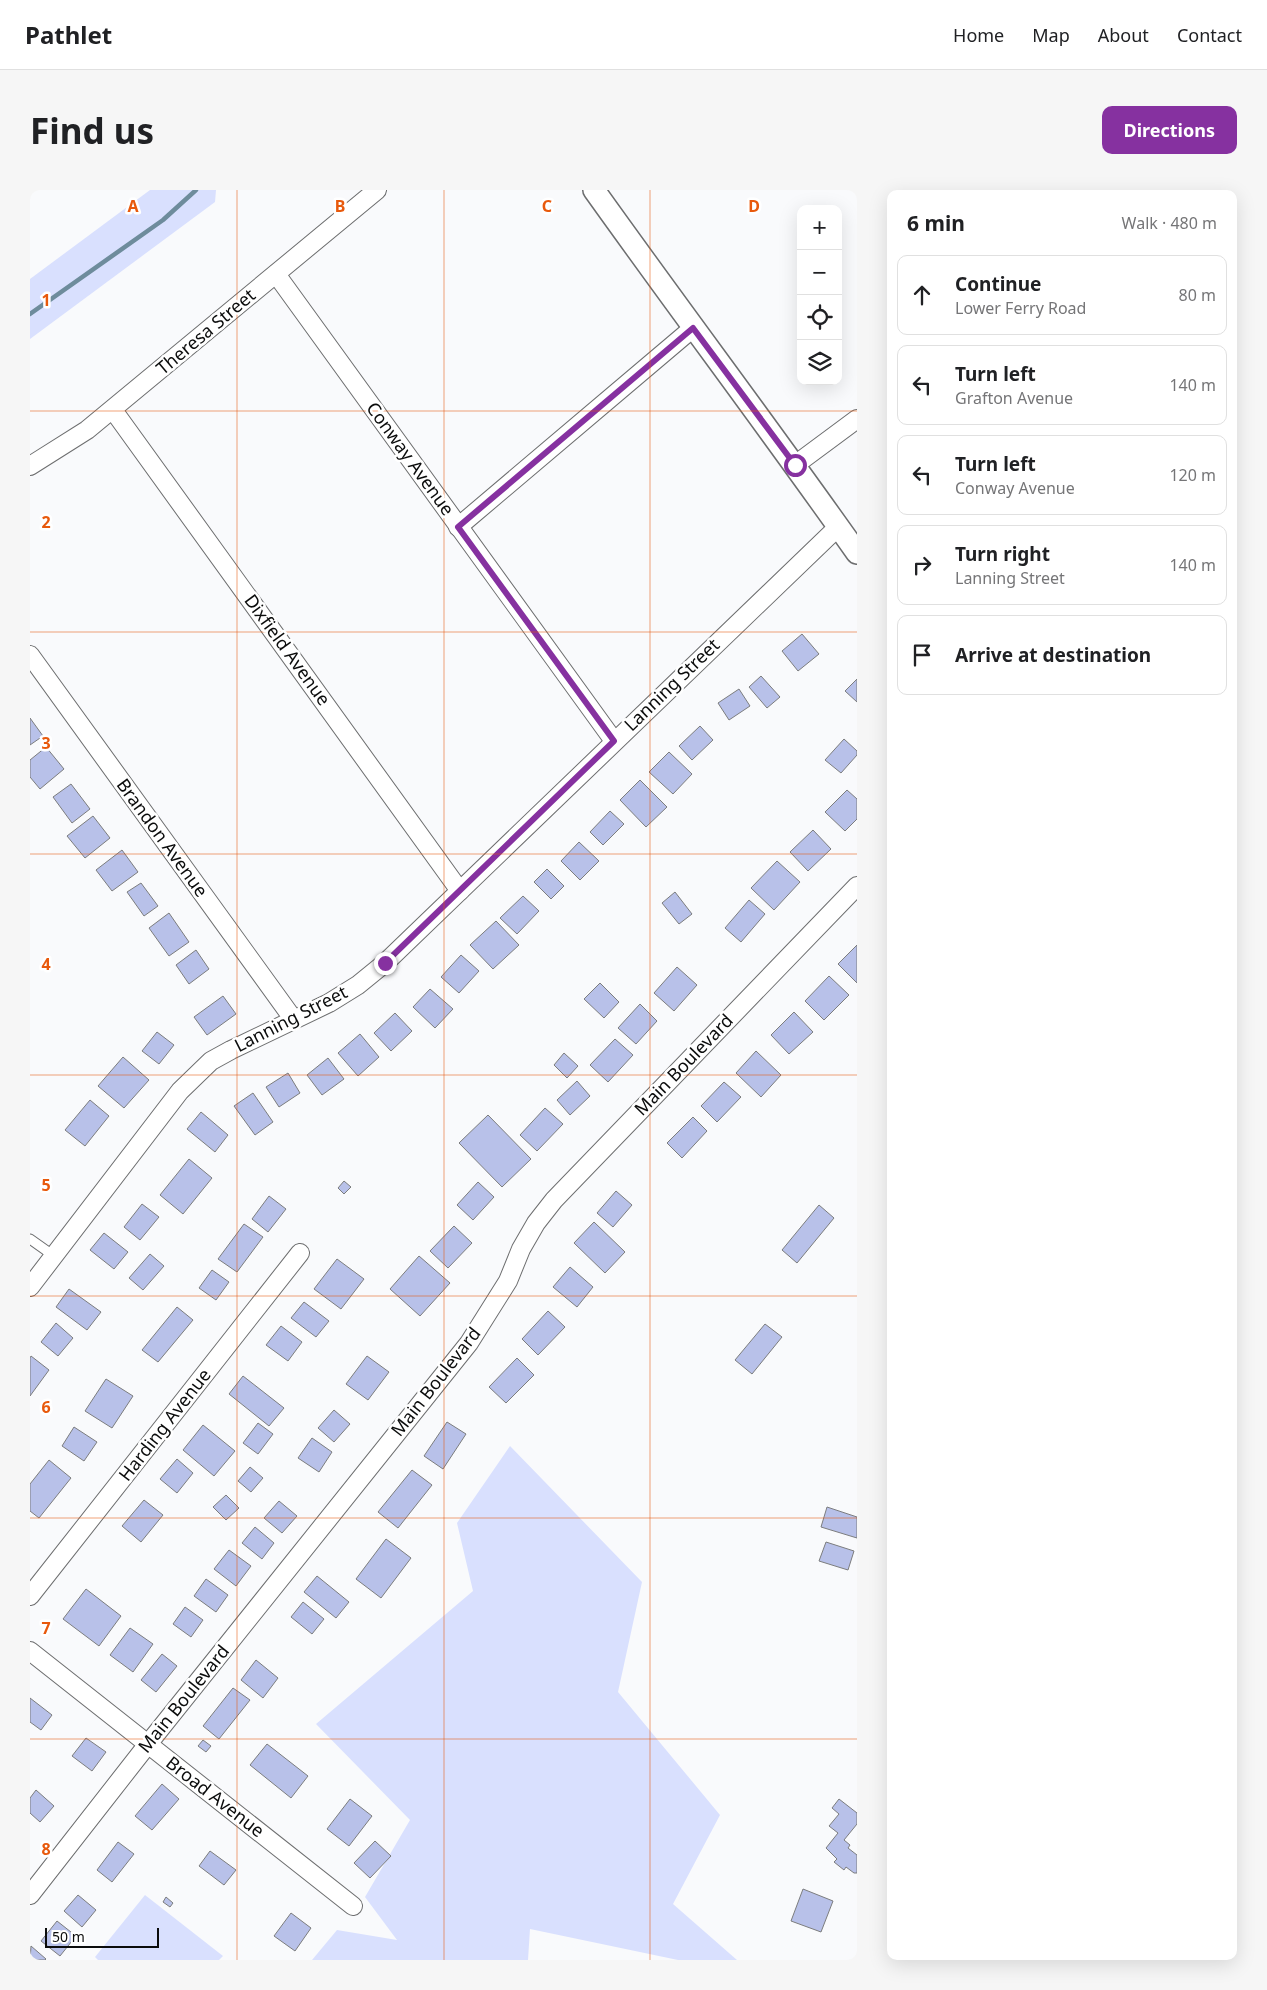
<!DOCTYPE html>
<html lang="en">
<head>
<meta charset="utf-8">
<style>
	:root { --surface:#fff; --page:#f6f6f6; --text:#202124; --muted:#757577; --line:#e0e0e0; --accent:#8631a0 }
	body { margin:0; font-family:"Noto Sans",sans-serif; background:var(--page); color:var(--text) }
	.controls { position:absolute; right:15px; top:15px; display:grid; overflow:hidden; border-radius:10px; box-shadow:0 5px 20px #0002 }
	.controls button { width:45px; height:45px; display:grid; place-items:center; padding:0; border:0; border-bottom:1px solid var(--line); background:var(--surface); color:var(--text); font:25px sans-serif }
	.scale { position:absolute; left:15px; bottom:12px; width:114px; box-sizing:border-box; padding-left:5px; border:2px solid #0b0c0c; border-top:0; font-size:14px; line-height:18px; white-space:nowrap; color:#0b0c0c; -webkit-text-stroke:4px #fff; paint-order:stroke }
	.stop { position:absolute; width:15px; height:15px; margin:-11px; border:4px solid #8631a0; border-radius:50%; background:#fff }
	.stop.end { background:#8631a0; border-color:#fff; box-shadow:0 1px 5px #0008 }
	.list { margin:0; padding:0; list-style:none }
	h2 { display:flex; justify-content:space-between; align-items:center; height:65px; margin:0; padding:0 20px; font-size:21px }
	h2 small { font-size:16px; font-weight:400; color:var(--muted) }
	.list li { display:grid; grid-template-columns:32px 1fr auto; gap:15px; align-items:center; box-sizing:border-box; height:80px; margin:0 10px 10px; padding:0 10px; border:1px solid var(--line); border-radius:10px }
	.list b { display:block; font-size:19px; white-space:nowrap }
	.list p { margin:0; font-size:16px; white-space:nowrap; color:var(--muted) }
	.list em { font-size:16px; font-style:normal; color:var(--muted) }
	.icon { flex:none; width:28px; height:28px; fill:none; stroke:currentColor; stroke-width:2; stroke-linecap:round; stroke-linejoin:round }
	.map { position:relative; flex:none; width:827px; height:1770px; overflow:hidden; border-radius:10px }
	header { display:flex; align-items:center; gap:30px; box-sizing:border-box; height:70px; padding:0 25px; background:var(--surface); border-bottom:1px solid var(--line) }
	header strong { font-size:24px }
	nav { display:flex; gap:28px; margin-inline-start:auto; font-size:18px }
	.intro { display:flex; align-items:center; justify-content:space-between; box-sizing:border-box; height:120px; padding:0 30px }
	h1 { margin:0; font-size:35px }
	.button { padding:12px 22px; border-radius:10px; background:var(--accent); color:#fff; font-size:18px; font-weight:700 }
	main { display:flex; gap:30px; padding:0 30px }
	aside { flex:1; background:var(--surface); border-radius:10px; box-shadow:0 5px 20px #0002 }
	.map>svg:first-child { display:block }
</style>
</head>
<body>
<header>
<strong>Pathlet</strong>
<nav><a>Home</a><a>Map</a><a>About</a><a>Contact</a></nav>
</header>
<div class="intro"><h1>Find us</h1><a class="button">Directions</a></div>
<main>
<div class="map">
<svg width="827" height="1770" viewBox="0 0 827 1770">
	<rect width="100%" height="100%" fill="#f9fafc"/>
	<g fill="#d9e0fe">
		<polygon points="120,0 186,0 185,12 0,149 0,89"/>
		<polygon points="480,1256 612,1392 588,1502 690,1625 643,1714 707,1770 648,1770 500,1739 498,1770 282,1770 307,1740 367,1750 335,1707 380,1630 286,1534 443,1401 427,1333"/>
		<polygon points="115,1705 193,1766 189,1770 68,1770 65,1767"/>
	</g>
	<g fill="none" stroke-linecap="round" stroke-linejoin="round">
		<polyline stroke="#6e8c9c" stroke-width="4.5" points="0,124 133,30 166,0"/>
	</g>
	<g fill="#b8c1e9" stroke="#7c7d7e">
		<polygon points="772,444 789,464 768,481 752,461"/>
		<polygon points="731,486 750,507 737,518 719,497"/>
		<polygon points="827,489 827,512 815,501"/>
		<polygon points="709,499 720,516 699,530 688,513"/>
		<polygon points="0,528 13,546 0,555"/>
		<polygon points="670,536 683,550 662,570 649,556"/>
		<polygon points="814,549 827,561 827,565 811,583 795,570"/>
		<polygon points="16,557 34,579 10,599 0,587 0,570"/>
		<polygon points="639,562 662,584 643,604 619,582"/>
		<polygon points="610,590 637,617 616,637 590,610"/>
		<polygon points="41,594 60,619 42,633 23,607"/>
		<polygon points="817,600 827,609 827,629 815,641 795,622"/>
		<polygon points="580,621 594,634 573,655 560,642"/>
		<polygon points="63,626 80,648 55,668 37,646"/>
		<polygon points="783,640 801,659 778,681 760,662"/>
		<polygon points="549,652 569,671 550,690 531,671"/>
		<polygon points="92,660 108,682 82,701 66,680"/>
		<polygon points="747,671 770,692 744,720 721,698"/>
		<polygon points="517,679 534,696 521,709 504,692"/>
		<polygon points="111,693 128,716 114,726 97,702"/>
		<polygon points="645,702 662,724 649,734 632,713"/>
		<polygon points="493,706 509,721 487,744 470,728"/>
		<polygon points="719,710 735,724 711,752 695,738"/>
		<polygon points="139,723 159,752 139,766 119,738"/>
		<polygon points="466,731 489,755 463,779 440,755"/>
		<polygon points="827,755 827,793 808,774"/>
		<polygon points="166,760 179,779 159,794 146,775"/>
		<polygon points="431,765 449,781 429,803 411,787"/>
		<polygon points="647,777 667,795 644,821 624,803"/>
		<polygon points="799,786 819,805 794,830 775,811"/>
		<polygon points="570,793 589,812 574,828 554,809"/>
		<polygon points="400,799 423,819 405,838 383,817"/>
		<polygon points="193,806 206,824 177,845 164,827"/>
		<polygon points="610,814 627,831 606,854 588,838"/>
		<polygon points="764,822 783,842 759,864 741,845"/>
		<polygon points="365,823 382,841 361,861 344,843"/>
		<polygon points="127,842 144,855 129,874 112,861"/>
		<polygon points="330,844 349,867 328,886 308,863"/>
		<polygon points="585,849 603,865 578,892 560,875"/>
		<polygon points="726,861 751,885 731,907 706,883"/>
		<polygon points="534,863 548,876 537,888 524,875"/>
		<polygon points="93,867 119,890 94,918 68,896"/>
		<polygon points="298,868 314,889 292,905 277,885"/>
		<polygon points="258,883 270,903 249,917 236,897"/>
		<polygon points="547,891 560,906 540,925 527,910"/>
		<polygon points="694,892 711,907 687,932 671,916"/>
		<polygon points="223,903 243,932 225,945 204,916"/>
		<polygon points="60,910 79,926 55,956 35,940"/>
		<polygon points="515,918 533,934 507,961 490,945"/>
		<polygon points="171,922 198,945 185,962 157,939"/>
		<polygon points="458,925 501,969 472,997 429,953"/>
		<polygon points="663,927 677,941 652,968 637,953"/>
		<polygon points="159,969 182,988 153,1024 130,1005"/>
		<polygon points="314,991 321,997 314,1004 308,998"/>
		<polygon points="448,992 464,1007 443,1030 427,1015"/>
		<polygon points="586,1001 602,1015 583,1037 567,1023"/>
		<polygon points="239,1006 256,1019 238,1042 222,1029"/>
		<polygon points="112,1014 129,1027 110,1050 94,1037"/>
		<polygon points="789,1015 804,1028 767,1073 752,1060"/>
		<polygon points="564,1032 595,1062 575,1083 544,1053"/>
		<polygon points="214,1034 233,1047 207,1082 188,1069"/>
		<polygon points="424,1036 442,1053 418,1078 400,1061"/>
		<polygon points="74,1043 98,1062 84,1079 60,1060"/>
		<polygon points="120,1064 134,1076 113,1100 99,1088"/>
		<polygon points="389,1066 420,1093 390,1126 360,1099"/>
		<polygon points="307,1069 334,1089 311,1119 284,1099"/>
		<polygon points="540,1077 563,1097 547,1117 523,1097"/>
		<polygon points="182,1080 199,1092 186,1110 169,1098"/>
		<polygon points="39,1099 71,1122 57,1140 26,1117"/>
		<polygon points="274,1112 299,1131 286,1147 261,1128"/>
		<polygon points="147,1117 163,1130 128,1172 112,1160"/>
		<polygon points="518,1121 535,1137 508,1165 492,1149"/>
		<polygon points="26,1133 43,1148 28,1166 11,1152"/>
		<polygon points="735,1134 752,1147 722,1184 705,1170"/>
		<polygon points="251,1136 272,1152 258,1171 236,1155"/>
		<polygon points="1,1166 19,1180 0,1206 0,1168"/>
		<polygon points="337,1166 359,1182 338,1210 316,1194"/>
		<polygon points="487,1168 504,1185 476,1213 459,1197"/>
		<polygon points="213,1186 254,1218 239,1236 199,1204"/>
		<polygon points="76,1189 103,1206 82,1238 55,1221"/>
		<polygon points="304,1220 320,1234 304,1252 288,1238"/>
		<polygon points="417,1232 436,1244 413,1279 394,1266"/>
		<polygon points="228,1233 243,1244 228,1264 213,1253"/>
		<polygon points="173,1235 205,1261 184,1286 153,1260"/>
		<polygon points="44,1237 67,1252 54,1271 32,1256"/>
		<polygon points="282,1248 302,1262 289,1282 268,1268"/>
		<polygon points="147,1269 163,1283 147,1303 130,1289"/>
		<polygon points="19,1270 41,1288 9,1328 0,1321 0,1294"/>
		<polygon points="220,1277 233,1288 221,1302 208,1291"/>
		<polygon points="382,1280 402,1295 368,1338 348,1322"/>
		<polygon points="196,1305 209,1318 196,1330 183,1317"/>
		<polygon points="114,1310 133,1325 111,1352 92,1336"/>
		<polygon points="249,1311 267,1326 252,1343 234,1328"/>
		<polygon points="797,1317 827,1327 827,1348 791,1337"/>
		<polygon points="225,1337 244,1353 232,1369 212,1353"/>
		<polygon points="356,1349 381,1368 351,1408 326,1389"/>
		<polygon points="796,1352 824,1361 818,1380 789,1371"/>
		<polygon points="199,1360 221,1376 206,1396 184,1379"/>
		<polygon points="287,1386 319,1412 306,1428 274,1402"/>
		<polygon points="176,1389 198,1405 186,1422 164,1406"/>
		<polygon points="56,1399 91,1426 69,1456 33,1429"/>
		<polygon points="273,1412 294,1429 282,1444 261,1427"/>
		<polygon points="155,1417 173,1430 161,1447 143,1434"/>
		<polygon points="100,1438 123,1454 103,1482 80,1465"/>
		<polygon points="132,1464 147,1476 126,1502 111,1490"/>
		<polygon points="226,1470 248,1488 233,1508 211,1490"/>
		<polygon points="203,1498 220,1510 189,1549 173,1536"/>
		<polygon points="0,1508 22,1525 11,1540 0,1532"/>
		<polygon points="56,1548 76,1562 62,1581 42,1566"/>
		<polygon points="173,1550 181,1556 176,1562 168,1556"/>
		<polygon points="237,1554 278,1586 261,1608 220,1575"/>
		<polygon points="132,1594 149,1609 122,1640 105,1626"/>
		<polygon points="6,1600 24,1616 10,1632 0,1623 0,1608"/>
		<polygon points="320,1609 342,1626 319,1656 297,1639"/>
		<polygon points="809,1609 827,1623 827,1634 814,1650 820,1655 818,1658 827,1665 827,1683 824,1683 816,1677 814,1680 804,1672 807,1669 796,1658 808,1643 799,1636 809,1624 802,1618"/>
		<polygon points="345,1651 361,1666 340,1688 324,1673"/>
		<polygon points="88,1652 104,1664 82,1692 67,1680"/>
		<polygon points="180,1661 206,1680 194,1695 169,1676"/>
		<polygon points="773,1699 803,1711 791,1742 761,1731"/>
		<polygon points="48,1705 66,1720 52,1737 34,1721"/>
		<polygon points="136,1707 143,1713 140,1717 133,1712"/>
		<polygon points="261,1723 281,1738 265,1761 244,1746"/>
		<polygon points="27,1731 46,1746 30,1766 11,1751"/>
		<polygon points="1,1756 16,1769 15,1770 0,1770"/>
	</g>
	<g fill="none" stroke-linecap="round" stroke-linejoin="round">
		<g stroke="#6d6e6f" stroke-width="11">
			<polyline id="service" points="0,1049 24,1066"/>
		</g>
		<g stroke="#6d6e6f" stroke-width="20">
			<g id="minor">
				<polyline points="246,84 584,551"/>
				<polyline points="83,220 430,701"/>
				<polyline points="765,275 827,229"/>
				<polyline points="0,276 57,240 347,0"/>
				<polyline points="428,337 663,138"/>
				<polyline points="0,465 264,830"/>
				<polyline points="0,1097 150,901 181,871 201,860 299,813 328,795 355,773 808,337"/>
				<polyline points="0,1406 270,1063"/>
				<polyline points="0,1461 323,1716"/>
				<polyline points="0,1705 118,1554 439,1153 478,1091 491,1059 506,1033 524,1010 827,696"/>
			</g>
		</g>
		<g stroke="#6d6e6f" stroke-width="24">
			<path id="tertiary" d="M564,0C651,122 741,241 827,363"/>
		</g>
		<use href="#service" stroke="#fff" stroke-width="9"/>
		<use href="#minor" stroke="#fff" stroke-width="18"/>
		<use href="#tertiary" stroke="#fff" stroke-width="21"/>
	</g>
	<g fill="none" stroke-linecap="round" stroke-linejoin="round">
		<polyline stroke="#8631a0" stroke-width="6" points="355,773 584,551 428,337 663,138 765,275"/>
	</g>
	<path fill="none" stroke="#e8590c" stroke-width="1" stroke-opacity="0.55" d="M207,0V1770M414,0V1770M620,0V1770M0,221H827M0,442H827M0,664H827M0,885H827M0,1106H827M0,1328H827M0,1549H827"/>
	<g text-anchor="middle" stroke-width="5" stroke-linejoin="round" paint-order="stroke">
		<g font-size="18" fill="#0b0c0c" stroke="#fff">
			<text transform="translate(176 142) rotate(-40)" y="6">Theresa Street</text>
			<text transform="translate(380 269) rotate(54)" y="6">Conway Avenue</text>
			<text transform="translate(257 460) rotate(54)" y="6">Dixfield Avenue</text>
			<text transform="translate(642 495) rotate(-44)" y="6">Lanning Street</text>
			<text transform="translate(132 648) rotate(54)" y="6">Brandon Avenue</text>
			<text transform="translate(261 829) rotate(-27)" y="6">Lanning Street</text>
			<text transform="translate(654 875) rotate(-46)" y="6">Main Boulevard</text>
			<text transform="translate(406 1192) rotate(-52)" y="6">Main Boulevard</text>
			<text transform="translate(135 1235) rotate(-52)" y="6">Harding Avenue</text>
			<text transform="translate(154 1509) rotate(-51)" y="6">Main Boulevard</text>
			<text transform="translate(185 1607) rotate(38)" y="6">Broad Avenue</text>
		</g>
	</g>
	<g font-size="16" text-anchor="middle" font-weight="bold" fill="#e8590c" stroke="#fff" stroke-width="5" stroke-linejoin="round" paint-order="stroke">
		<text x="103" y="22">A</text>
		<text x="310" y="22">B</text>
		<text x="517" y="22">C</text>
		<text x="724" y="22">D</text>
		<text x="16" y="116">1</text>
		<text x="16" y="338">2</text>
		<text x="16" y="559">3</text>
		<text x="16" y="780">4</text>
		<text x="16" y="1001">5</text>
		<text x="16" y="1223">6</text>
		<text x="16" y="1444">7</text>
		<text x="16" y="1665">8</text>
	</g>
</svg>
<div class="controls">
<button>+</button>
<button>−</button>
<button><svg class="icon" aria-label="locate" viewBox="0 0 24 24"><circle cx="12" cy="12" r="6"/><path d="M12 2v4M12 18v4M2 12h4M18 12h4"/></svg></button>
<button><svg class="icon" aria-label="layers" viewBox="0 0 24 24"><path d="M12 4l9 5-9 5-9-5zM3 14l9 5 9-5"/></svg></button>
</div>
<div class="scale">50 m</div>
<div class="stop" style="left:765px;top:275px"></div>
<div class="stop end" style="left:355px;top:773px"></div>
</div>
<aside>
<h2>6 min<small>Walk · 480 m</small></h2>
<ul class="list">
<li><svg class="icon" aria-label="ahead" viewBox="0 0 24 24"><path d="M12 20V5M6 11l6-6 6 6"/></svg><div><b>Continue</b><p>Lower Ferry Road</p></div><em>80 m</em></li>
<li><svg class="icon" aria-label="left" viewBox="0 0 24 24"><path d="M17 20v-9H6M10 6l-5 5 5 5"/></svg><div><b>Turn left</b><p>Grafton Avenue</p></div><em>140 m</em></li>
<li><svg class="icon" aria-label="left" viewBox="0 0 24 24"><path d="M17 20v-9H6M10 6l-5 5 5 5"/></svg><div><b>Turn left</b><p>Conway Avenue</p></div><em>120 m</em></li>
<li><svg class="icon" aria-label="right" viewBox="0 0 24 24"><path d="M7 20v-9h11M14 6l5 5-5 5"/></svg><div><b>Turn right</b><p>Lanning Street</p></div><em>140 m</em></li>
<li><svg class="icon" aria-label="arrive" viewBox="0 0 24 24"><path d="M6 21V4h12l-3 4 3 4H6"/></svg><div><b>Arrive at destination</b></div></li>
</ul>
</aside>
</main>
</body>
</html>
